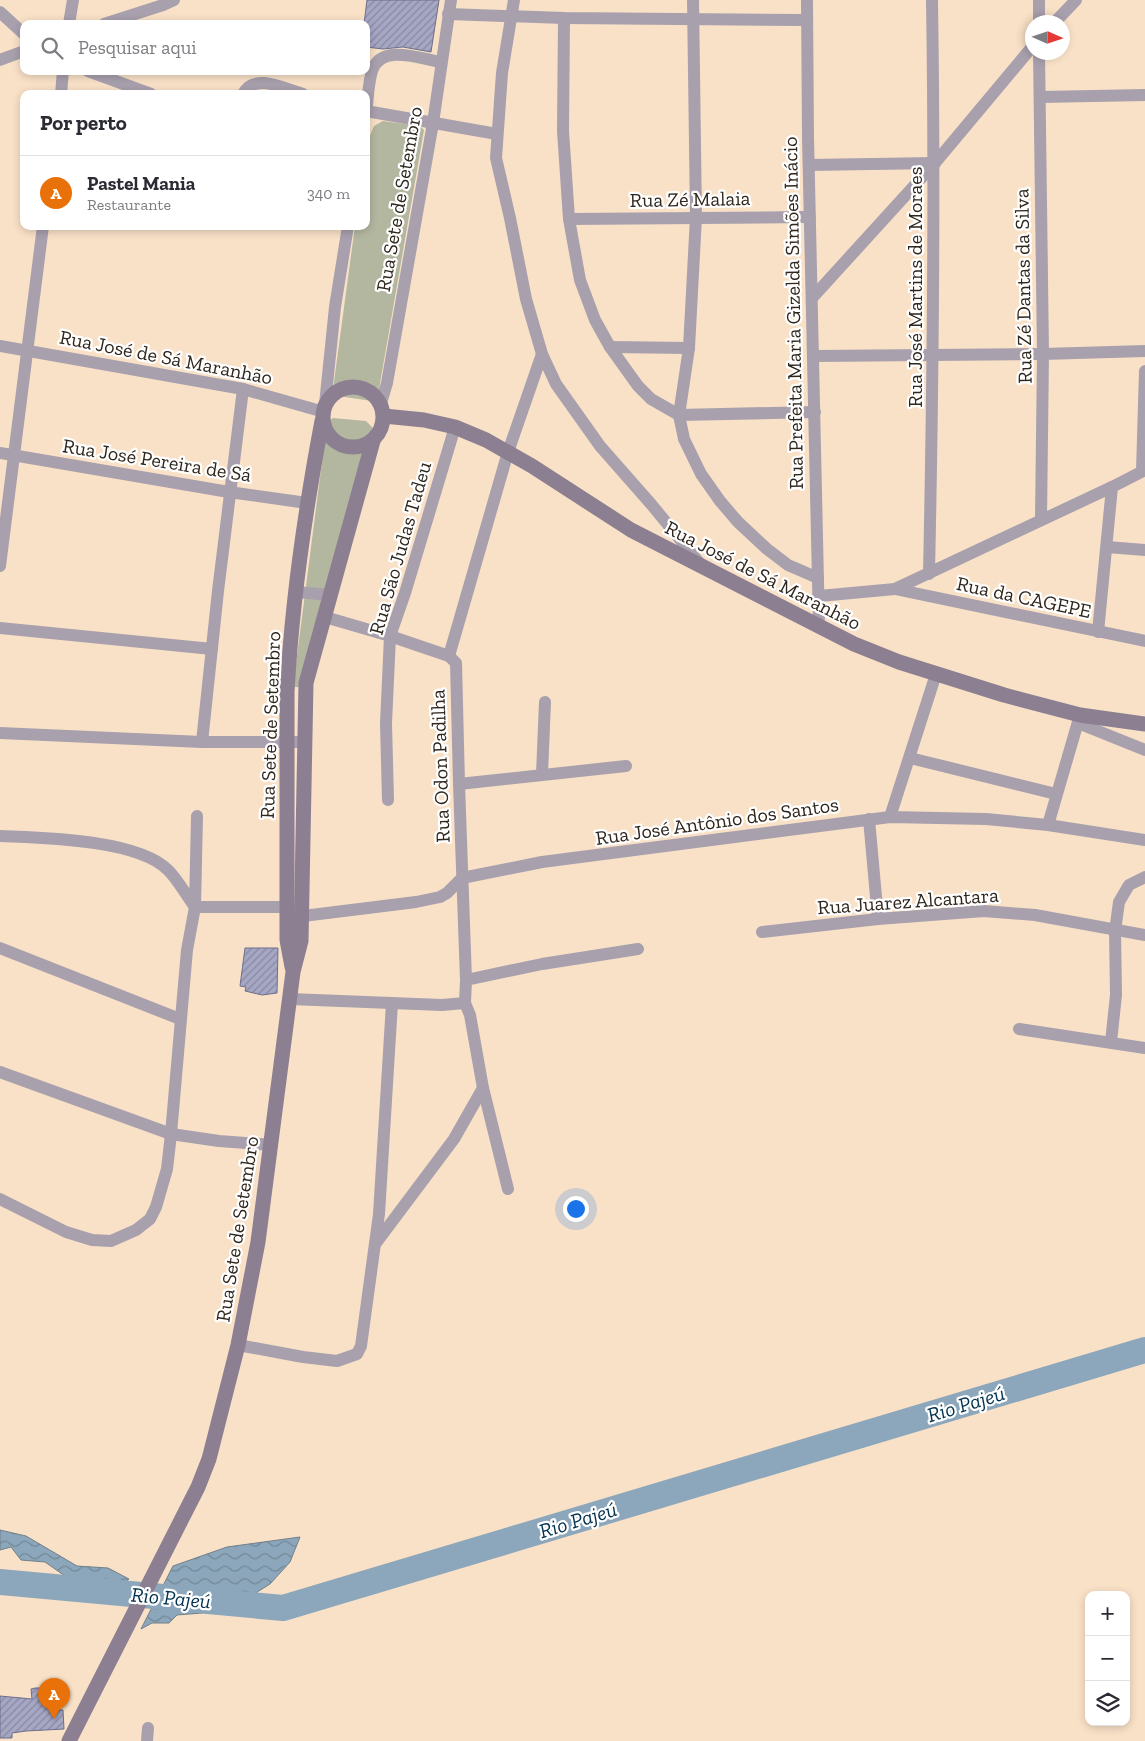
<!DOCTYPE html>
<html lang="pt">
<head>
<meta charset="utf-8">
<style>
	:root { --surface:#fff; --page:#f2f2f3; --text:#2b2b33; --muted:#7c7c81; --line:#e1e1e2; --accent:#1a73e8 }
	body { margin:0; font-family:"Zilla Slab",serif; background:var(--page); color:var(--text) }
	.controls { position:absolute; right:15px; bottom:15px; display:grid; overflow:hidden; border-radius:10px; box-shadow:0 2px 8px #0003 }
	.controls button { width:45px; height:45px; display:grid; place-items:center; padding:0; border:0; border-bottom:1px solid var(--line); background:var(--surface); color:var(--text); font:25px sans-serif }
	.compass { position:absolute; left:1025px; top:15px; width:45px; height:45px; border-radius:50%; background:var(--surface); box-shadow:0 2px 8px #0003; rotate:93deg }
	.you { position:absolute; left:575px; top:1208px; width:18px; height:18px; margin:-12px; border:4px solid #fff; border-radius:50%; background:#1a73e8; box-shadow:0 0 0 8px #1a73e833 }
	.badge { display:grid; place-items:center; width:32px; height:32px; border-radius:50%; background:var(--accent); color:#fff; font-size:16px; font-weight:700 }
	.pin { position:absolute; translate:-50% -41px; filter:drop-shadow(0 1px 2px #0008) }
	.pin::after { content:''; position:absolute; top:26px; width:18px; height:15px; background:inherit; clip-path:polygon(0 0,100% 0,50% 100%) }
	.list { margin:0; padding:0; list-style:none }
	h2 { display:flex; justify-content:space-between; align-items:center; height:65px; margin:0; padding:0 20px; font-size:21px }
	h2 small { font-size:16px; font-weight:400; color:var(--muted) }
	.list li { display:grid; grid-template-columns:32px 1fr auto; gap:15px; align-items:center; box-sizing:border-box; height:75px; padding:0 20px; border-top:1px solid var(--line) }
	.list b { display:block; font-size:19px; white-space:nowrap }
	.list p { margin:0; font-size:16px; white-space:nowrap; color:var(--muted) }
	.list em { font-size:16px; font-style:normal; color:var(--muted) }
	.icon { flex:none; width:28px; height:28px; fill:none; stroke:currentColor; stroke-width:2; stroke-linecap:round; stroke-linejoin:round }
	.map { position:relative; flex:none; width:1145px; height:1741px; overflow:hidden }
	.search { position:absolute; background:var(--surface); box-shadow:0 2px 8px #0003; left:20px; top:20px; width:350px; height:55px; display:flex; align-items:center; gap:12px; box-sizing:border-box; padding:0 18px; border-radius:10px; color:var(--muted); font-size:19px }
	.panel { position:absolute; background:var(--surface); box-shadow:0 2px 8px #0003; left:20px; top:90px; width:350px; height:140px; border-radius:10px }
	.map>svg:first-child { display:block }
</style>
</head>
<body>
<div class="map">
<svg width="1145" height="1741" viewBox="0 0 1145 1741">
	<defs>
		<pattern id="water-waves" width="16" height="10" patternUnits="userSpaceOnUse" patternTransform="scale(1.25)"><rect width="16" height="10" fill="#8ca7bb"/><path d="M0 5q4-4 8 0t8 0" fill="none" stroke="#738897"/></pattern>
		<pattern id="building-hatch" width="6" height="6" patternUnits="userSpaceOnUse" patternTransform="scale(1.25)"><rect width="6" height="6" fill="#a6a7c5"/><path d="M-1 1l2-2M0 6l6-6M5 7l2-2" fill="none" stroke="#88889f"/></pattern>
	</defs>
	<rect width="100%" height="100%" fill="#f9e1c7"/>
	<g fill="#b4b7a0">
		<polygon points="383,121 419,126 424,130 378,395 372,401 338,396 333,389 355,226 366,226 368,140 374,126"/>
		<polygon points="333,418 366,421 373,428 312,634 300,687 293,687 327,423"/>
	</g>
	<g fill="url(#water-waves)" stroke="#70808b">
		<polygon points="0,1530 26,1536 77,1566 108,1568 129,1579 122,1585 90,1578 65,1576 45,1562 21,1560 11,1547 0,1550"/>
		<polygon points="300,1537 290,1562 270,1584 227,1611 177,1615 169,1623 152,1623 141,1629 173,1566 227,1547"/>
	</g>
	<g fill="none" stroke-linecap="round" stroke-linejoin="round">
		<polyline stroke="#8ca7bb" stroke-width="26" points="0,1582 283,1608 1145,1350"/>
	</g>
	<g fill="url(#building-hatch)" stroke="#6d6e8a">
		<polygon points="367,0 439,0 431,52 403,47 383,49 366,47 366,24 364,24"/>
		<polygon points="245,948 278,948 277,993 262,995 245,991 246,987 240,986"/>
		<polygon points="35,1688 49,1688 50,1710 63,1710 64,1729 26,1731 12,1733 12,1738 0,1738 0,1696 32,1699 31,1689"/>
	</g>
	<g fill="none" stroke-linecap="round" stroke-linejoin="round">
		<g stroke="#a8a0ad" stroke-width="12">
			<polyline points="514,0 502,73 496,158 510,218 526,299 542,354 556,384 600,446 651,504 702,566"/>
			<polyline points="693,0 696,217 689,348 679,415 684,439 701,474 720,501 738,522 767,549 788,565 818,578"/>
			<polyline points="807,0 808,137 819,626"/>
			<polyline points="1039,0 1039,22"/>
			<polyline points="0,12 24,34"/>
			<polyline points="448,14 564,18 807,20"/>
			<polyline points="564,18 563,131 569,219 580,280 595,320 610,347 638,386 651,399 679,415 815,412"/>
			<polyline points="1055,22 1076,0"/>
			<polyline points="69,24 73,0"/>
			<polyline points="104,24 163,5 174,0"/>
			<polyline points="1039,52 1043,354 1041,520"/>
			<polyline points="0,60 24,51"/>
			<polyline points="88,71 151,94"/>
			<polyline points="61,94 63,71"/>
			<path d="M243,94C254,72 285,89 303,94"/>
			<polyline points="1040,97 1145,95"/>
			<polyline points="366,111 497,134"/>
			<path d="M366,113C368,100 368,84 372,71C381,43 421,59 441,62"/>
			<polyline points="809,165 935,163"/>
			<polyline points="569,219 810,217"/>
			<polyline points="813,297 935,163 1032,47"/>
			<polyline points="0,346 243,389 324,412"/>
			<polyline points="610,347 689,348"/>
			<polyline points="814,356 1043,354 1145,351"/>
			<polyline points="381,403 387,383 433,123 451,0"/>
			<polyline points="325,404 335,307 348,226"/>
			<polyline points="0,453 229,492 307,503"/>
			<polyline points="1142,471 1145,371"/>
			<polyline points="1107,547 1145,550"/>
			<polyline points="0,566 43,226"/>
			<path d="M929,574C933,382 935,191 932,0"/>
			<polyline points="895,589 1145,641"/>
			<polyline points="296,592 331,595"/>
			<polyline points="819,596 895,589 1112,487 1145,470"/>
			<polyline points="325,617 390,636 449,656"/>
			<polyline points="0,628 212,649"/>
			<polyline points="1098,632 1112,487"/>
			<polyline points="1078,723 1145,750"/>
			<polyline points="0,733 202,742 304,742"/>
			<polyline points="202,742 218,591 243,389"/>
			<polyline points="910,758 1056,794"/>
			<polyline points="542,774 545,702"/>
			<polyline points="459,784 626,766"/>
			<polyline points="388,800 386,723 390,636 405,593 455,427"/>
			<polyline points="890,817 936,674"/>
			<polyline points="869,819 878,919"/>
			<polyline points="1048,825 1080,715"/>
			<path d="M0,836C43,838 137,839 168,870C178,880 186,895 195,907H287"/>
			<polyline points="303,916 416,902 440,897 447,893 462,878 542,862 890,817 986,819 1048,825 1145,840"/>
			<polyline points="762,932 878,919 984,911 1035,915 1145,935"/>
			<polyline points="0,948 180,1019"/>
			<polyline points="466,980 542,964 638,949"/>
			<polyline points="290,999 442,1005 465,1003"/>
			<polyline points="1019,1029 1145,1048"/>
			<polyline points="1111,1042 1116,995 1115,931 1119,902 1129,885 1145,877"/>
			<polyline points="0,1072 171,1134 219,1141 272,1145"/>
			<polyline points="508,1189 483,1088 470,1015 465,1003 466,980 459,784 456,663 449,656 508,452 542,354"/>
			<polyline points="0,1199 66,1232 92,1240 111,1241 136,1230 150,1219 156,1207 167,1169 171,1134 187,950 195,907 197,816"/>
			<polyline points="376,1243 454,1139 483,1088"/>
			<polyline points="238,1345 303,1357 337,1361 357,1354 361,1346 379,1214 392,1003"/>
			<polyline points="147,1741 148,1728"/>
		</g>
		<g stroke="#8b7f91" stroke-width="15">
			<circle cx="353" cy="417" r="30"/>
			<polyline points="384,416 424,420 455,427 486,440 532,466 631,530 854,644 899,662 1004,695 1080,715 1145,724"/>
			<path d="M292,967L287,940V692C292,601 305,511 322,421"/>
			<polyline points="69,1741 198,1487 209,1459 238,1345 258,1242 293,972 301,941 306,683 373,441"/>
		</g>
	</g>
	<g text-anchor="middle" stroke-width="4.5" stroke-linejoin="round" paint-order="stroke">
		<g font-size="20" fill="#2f261c" stroke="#fff">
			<text transform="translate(399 199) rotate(-80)" y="7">Rua Sete de Setembro</text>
			<text transform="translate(690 199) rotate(-1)" y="7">Rua Zé Malaia</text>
			<text transform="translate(1023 286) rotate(-91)" y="7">Rua Zé Dantas da Silva</text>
			<text transform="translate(915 287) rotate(-90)" y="7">Rua José Martins de Moraes</text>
			<text transform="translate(793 313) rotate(-91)" y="7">Rua Prefeita Maria Gizelda Simões Inácio</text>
			<text transform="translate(166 357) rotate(11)" y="7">Rua José de Sá Maranhão</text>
			<text transform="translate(157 460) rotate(9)" y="7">Rua José Pereira de Sá</text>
			<text transform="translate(400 548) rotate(-74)" y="7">Rua São Judas Tadeu</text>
			<text transform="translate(763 575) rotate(27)" y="7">Rua José de Sá Maranhão</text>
			<text transform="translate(1024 597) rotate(12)" y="7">Rua da CAGEPE</text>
			<text transform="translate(270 725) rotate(-88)" y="7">Rua Sete de Setembro</text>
			<text transform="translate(440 766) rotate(-92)" y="7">Rua Odon Padilha</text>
			<text transform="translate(717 821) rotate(-8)" y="7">Rua José Antônio dos Santos</text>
			<text transform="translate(908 901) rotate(-4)" y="7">Rua Juarez Alcantara</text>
			<text transform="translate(237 1229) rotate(-81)" y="7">Rua Sete de Setembro</text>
		</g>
		<g font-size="21" font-style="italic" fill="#00314e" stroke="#fff">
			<text transform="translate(966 1404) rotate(-17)" y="7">Rio Pajeú</text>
			<text transform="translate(578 1520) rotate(-17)" y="7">Rio Pajeú</text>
			<text transform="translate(171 1598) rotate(5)" y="7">Rio Pajeú</text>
		</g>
	</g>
</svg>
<div class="controls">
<button>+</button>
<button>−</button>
<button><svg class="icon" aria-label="layers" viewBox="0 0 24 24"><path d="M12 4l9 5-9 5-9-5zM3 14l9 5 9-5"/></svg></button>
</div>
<svg class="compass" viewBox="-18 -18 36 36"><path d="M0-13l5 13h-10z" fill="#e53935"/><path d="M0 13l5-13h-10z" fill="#7c7c81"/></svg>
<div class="you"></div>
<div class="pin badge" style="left:54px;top:1719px;background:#e8710a">A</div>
<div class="search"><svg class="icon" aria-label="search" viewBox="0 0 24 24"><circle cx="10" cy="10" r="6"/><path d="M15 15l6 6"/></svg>Pesquisar aqui</div>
<section class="panel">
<h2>Por perto<small></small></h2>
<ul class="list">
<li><span class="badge" style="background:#e8710a">A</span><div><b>Pastel Mania</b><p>Restaurante</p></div><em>340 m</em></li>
</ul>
</section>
</div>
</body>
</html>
